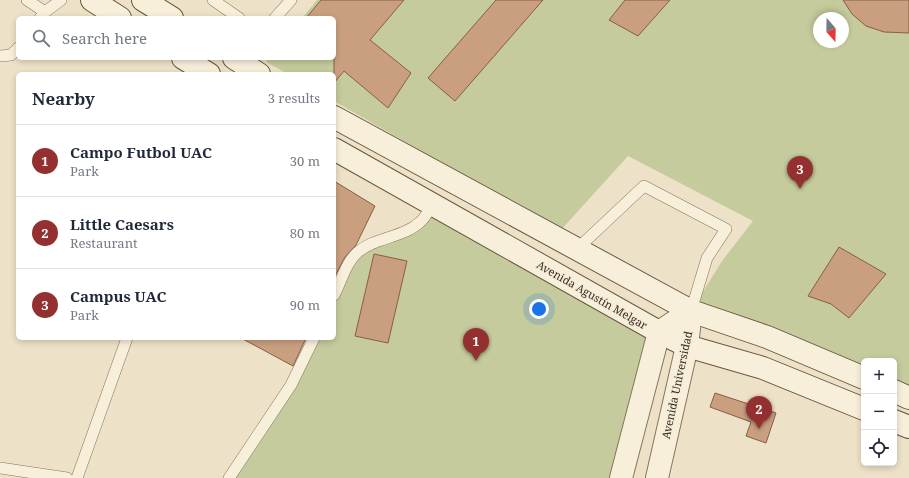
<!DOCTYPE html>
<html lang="en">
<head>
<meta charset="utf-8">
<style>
	:root { --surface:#fff; --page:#f6f6f7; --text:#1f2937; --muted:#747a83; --line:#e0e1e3; --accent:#943030 }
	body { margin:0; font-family:"Noto Serif",serif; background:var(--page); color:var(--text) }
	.controls { position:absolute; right:12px; bottom:12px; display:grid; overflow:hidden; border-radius:6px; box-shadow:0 2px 6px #0003 }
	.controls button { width:36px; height:36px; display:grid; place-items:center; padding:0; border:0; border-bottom:1px solid var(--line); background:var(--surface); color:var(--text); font:20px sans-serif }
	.compass { position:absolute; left:813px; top:12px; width:36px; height:36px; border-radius:50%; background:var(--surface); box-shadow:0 2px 6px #0003; rotate:160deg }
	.you { position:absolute; left:539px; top:309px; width:14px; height:14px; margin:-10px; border:3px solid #fff; border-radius:50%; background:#1a73e8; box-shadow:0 0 0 6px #1a73e833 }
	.badge { display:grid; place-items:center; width:26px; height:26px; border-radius:50%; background:var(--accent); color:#fff; font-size:13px; font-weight:700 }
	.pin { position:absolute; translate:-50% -33px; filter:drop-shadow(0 1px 2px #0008) }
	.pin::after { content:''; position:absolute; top:21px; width:14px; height:12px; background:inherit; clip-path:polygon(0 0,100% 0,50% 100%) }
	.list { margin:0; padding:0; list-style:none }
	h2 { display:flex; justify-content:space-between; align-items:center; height:52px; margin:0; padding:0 16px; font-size:17px }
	h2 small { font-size:13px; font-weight:400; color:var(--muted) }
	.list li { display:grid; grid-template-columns:26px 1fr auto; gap:12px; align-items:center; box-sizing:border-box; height:72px; padding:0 16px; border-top:1px solid var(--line) }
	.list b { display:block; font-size:15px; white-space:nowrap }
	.list p { margin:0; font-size:13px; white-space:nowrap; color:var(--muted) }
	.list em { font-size:13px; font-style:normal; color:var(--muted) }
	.icon { flex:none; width:22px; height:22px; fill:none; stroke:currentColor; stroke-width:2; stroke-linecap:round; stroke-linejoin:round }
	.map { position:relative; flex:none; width:909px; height:478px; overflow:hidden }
	.search { position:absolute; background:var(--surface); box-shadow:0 2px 6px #0003; left:16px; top:16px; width:320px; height:44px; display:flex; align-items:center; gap:10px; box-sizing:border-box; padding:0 14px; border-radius:6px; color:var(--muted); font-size:15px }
	.panel { position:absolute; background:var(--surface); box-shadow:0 2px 6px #0003; left:16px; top:72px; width:320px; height:268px; border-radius:6px }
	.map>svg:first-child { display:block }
</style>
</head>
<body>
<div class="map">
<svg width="909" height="478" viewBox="0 0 909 478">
	<rect width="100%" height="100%" fill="#ede2c7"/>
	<g fill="#c5cb9c" fill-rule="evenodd">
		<path d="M317,0H909V400L894,394V361H864V382L691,311L722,261L753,221L628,156L560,231L334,101V74H288L266,62L269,58H334V18H302ZM819,18H843V42H819Z"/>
		<polygon points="432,205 659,332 611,478 229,478 314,338 334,338 334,295 366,246 420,222"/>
	</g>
	<g fill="#c99f7f" stroke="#865f44">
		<polygon points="321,0 404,0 370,40 411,73 388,108 344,71 334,83 334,18 306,18"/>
		<polygon points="496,0 543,0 455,101 428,78"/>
		<polygon points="625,0 670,0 638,36 609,20"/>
		<polygon points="843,0 909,0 909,33 884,32 866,26 852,14"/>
		<polygon points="334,181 375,206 356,245 345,257 334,278"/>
		<polygon points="839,247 886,274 849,318 831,304 808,296"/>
		<polygon points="374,254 407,261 388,343 355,336"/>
		<polygon points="241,338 306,338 293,366"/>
		<polygon points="715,393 776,413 766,443 746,436 751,422 710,407"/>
	</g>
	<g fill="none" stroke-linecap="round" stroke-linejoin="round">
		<g stroke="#88745d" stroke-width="12">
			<g id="service">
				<polyline points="27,0 45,12"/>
				<polyline points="213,0 239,18"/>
				<polyline points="40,18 45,12 61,0"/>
				<polyline points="275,18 291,0"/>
				<polyline points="0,56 11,55 18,48"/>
				<polyline points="576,250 644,186 726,229 707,258 691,311"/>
				<path d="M334,295C341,282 346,262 358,252C375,237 403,238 420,222C425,218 429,210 432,205"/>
				<polyline points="0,468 67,478"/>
				<polyline points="77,478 127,338"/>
				<polyline points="229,478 291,385 314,338"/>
			</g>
		</g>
		<g stroke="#88745d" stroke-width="24">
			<g id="tertiary">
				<polyline points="621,478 659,332 691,311"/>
				<polyline points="657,478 687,346 691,311"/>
			</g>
		</g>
		<g stroke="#6a5640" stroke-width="24">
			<g id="secondary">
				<polyline points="92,0 120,18"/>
				<polyline points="143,0 172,18"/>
				<polyline points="183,58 209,74"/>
				<polyline points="234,58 259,74"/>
				<polyline points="334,117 691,311 767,337 864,378"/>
				<polyline points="334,149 659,332 687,346 763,368 864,409"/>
				<polyline points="894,391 909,398"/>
				<polyline points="894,421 909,427"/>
			</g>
		</g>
		<use href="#service" stroke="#f8efdb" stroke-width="11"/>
		<use href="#tertiary" stroke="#f8efdb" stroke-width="22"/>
		<use href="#secondary" stroke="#f8efdb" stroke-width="22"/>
	</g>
	<g text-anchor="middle" stroke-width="3" stroke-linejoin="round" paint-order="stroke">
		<g font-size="11" fill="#392c20" stroke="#f4ecd7">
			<text transform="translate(592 295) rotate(30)" y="4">Avenida Agustín Melgar</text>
			<text transform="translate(677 385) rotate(-78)" y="4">Avenida Universidad</text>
		</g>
	</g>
</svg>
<div class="controls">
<button>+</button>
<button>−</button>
<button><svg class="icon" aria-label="locate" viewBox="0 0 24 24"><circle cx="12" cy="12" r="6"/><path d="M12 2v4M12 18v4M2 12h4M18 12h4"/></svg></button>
</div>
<svg class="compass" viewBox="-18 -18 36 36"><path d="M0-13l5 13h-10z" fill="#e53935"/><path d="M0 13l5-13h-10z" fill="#747a83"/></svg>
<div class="you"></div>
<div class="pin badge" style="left:476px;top:361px">1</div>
<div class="pin badge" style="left:759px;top:429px">2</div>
<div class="pin badge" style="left:800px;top:189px">3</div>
<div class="search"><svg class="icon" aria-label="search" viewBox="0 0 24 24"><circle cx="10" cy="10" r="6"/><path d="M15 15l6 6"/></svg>Search here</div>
<section class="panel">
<h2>Nearby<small>3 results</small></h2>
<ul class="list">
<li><span class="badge">1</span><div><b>Campo Futbol UAC</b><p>Park</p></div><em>30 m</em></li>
<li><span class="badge">2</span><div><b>Little Caesars</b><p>Restaurant</p></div><em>80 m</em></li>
<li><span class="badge">3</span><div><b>Campus UAC</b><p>Park</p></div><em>90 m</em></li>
</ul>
</section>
</div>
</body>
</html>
